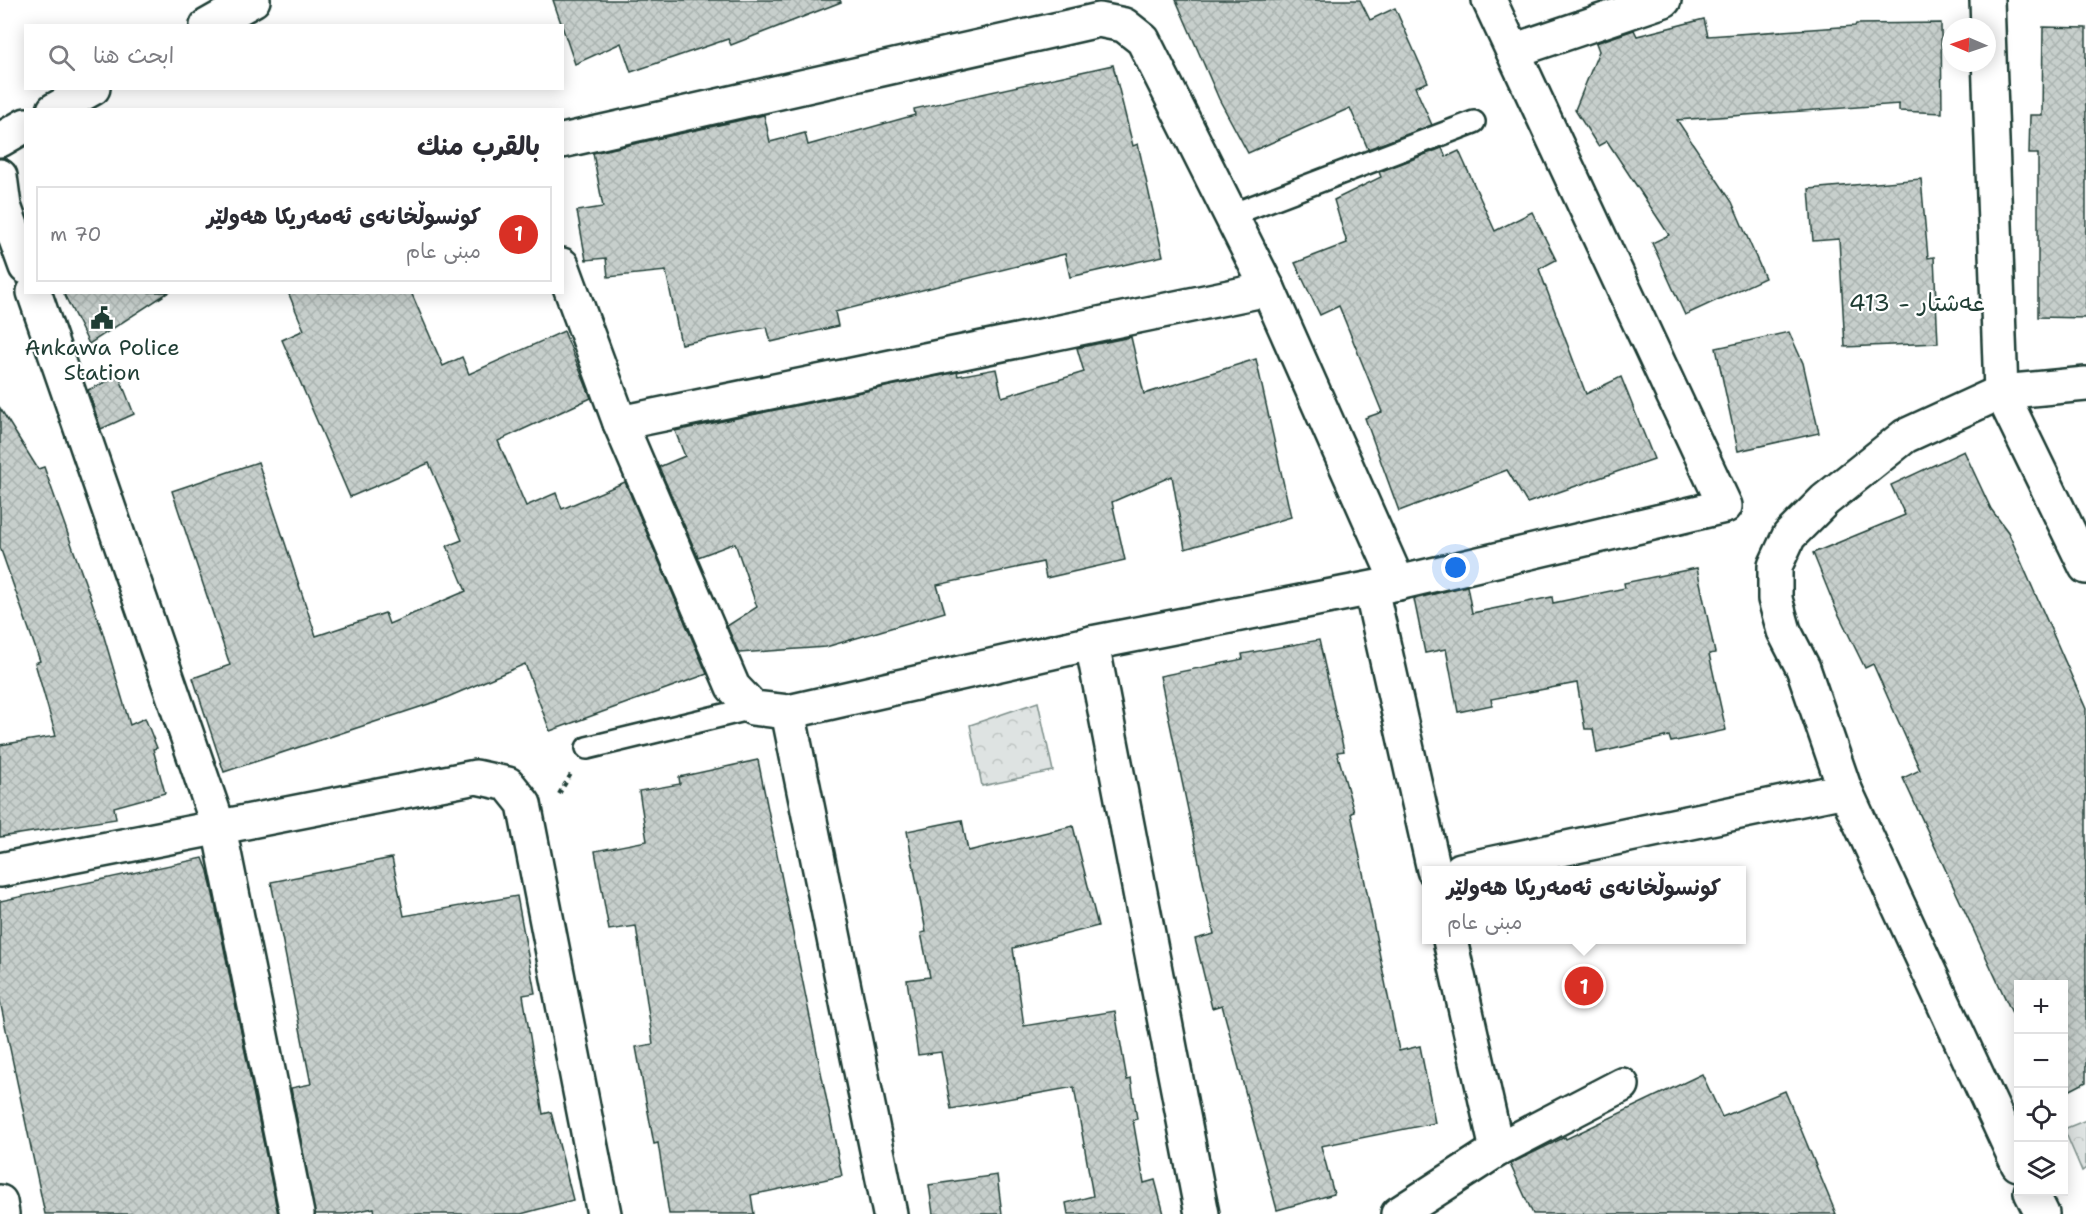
<!DOCTYPE html>
<html lang="ar">
<head>
<meta charset="utf-8">
<style>
	:root { --surface:#fff; --page:#f7f7f7; --text:#2b2b33; --muted:#7c7c81; --line:#e1e1e2; --accent:#d93025 }
	body { margin:0; font-family:"Shantell Sans","Playpen Sans Arabic",sans-serif; background:var(--page); color:var(--text); direction:rtl }
	.controls { position:absolute; right:18px; bottom:18px; display:grid; overflow:hidden; border-radius:0px; box-shadow:0 3px 15px #0003 }
	.controls button { width:54px; height:54px; display:grid; place-items:center; padding:0; border:0; border-bottom:2px solid var(--line); background:var(--surface); color:var(--text); font:30px sans-serif }
	.compass { position:absolute; left:1942px; top:18px; width:54px; height:54px; border-radius:50%; background:var(--surface); box-shadow:0 3px 15px #0003; rotate:272deg }
	.you { position:absolute; left:1456px; top:568px; width:21px; height:21px; margin:-15px; border:4px solid #fff; border-radius:50%; background:#1a73e8; box-shadow:0 0 0 9px #1a73e833 }
	.badge { display:grid; place-items:center; width:39px; height:39px; border-radius:50%; background:var(--accent); color:#fff; font-size:20px; font-weight:700 }
	.pin { position:absolute; translate:-50% -50%; border:3px solid #fff; box-shadow:0 2px 6px #0006 }
	.popup { position:absolute; left:1422px; top:866px; width:324px; height:78px; box-sizing:border-box; display:grid; place-content:center; border-radius:0px; background:var(--surface); filter:drop-shadow(0 2px 4px #0005); font-size:20px; white-space:nowrap; color:var(--muted) }
	.popup b { font-size:22px; color:var(--text) }
	.popup::after { content:''; position:absolute; left:50%; top:100%; margin-left:-12px; border:12px solid transparent; border-top-color:var(--surface) }
	.list { margin:0; padding:0; list-style:none }
	h2 { display:flex; justify-content:space-between; align-items:center; height:78px; margin:0; padding:0 24px; font-size:26px }
	h2 small { font-size:20px; font-weight:400; color:var(--muted) }
	.list li { display:grid; grid-template-columns:39px 1fr auto; gap:18px; align-items:center; box-sizing:border-box; height:96px; margin:0 12px 12px; padding:0 12px; border:2px solid var(--line); border-radius:0px }
	.list b { display:block; font-size:22px; white-space:nowrap }
	.list p { margin:0; font-size:20px; white-space:nowrap; color:var(--muted) }
	.list em { font-size:20px; font-style:normal; color:var(--muted) }
	.icon { flex:none; width:33px; height:33px; fill:none; stroke:currentColor; stroke-width:2; stroke-linecap:round; stroke-linejoin:round }
	.map { position:relative; flex:none; width:2086px; height:1214px; overflow:hidden; direction:ltr }
	.search { position:absolute; background:var(--surface); box-shadow:0 3px 15px #0003; left:24px; top:24px; width:540px; height:66px; display:flex; align-items:center; gap:15px; box-sizing:border-box; padding:0 21px; border-radius:0px; color:var(--muted); font-size:22px }
	.panel { position:absolute; background:var(--surface); box-shadow:0 3px 15px #0003; left:24px; top:108px; width:540px; height:186px; border-radius:0px; direction:rtl }
	.map>svg:first-child { display:block }
</style>
</head>
<body>
<div class="map">
<svg width="2086" height="1214" viewBox="0 0 2086 1214">
	<defs>
		<pattern id="park-crowns" width="20" height="18" patternUnits="userSpaceOnUse" patternTransform="scale(1.5)"><rect width="20" height="18" fill="#dee3e2"/><path d="M2 6a3 3 0 1 1 6 0M12 15a3 3 0 1 1 6 0" fill="none" stroke="#bec4c2"/></pattern>
		<pattern id="building-cross-hatch" width="8" height="8" patternUnits="userSpaceOnUse" patternTransform="scale(1.5)"><rect width="8" height="8" fill="#c7cfcc"/><path d="M0 0l8 8M0 8l8-8" fill="none" stroke="#aab3b0"/></pattern>
	</defs>
	<rect width="100%" height="100%" fill="#fff"/>
	<filter id="ink" filterUnits="userSpaceOnUse"><feTurbulence type="fractalNoise" baseFrequency=".0167" numOctaves="2"/><feDisplacementMap in="SourceGraphic" scale="12" xChannelSelector="R" yChannelSelector="G"/><feConvolveMatrix kernelMatrix="1 2 1 2 8 2 1 2 1" color-interpolation-filters="sRGB"/></filter>
	<g filter="url(#ink)">
		<g fill="url(#park-crowns)" stroke="#7e908b" stroke-width="1.5">
			<polygon points="1038,702 1053,771 982,786 970,725"/>
			<polygon points="2086,1120 2086,1168 2082,1171 2064,1129"/>
		</g>
		<g fill="url(#building-cross-hatch)" stroke="#1f3d34" stroke-width="1.5">
			<polygon points="553,0 840,0 841,2 731,45 728,39 631,72 621,43 575,64"/>
			<polygon points="1176,0 1360,0 1370,20 1395,8 1428,82 1415,87 1432,125 1368,149 1350,108 1248,153 1219,99"/>
			<polygon points="1704,19 1708,36 1855,26 1856,24 1941,23 1942,113 1899,111 1899,104 1677,120 1732,202 1765,278 1685,315 1652,243 1669,235 1607,141 1598,146 1575,110 1599,51 1596,43 1634,30 1637,36"/>
			<polygon points="2043,27 2086,28 2086,318 2038,317 2038,154 2029,154 2030,115 2042,115"/>
			<polygon points="1113,65 1133,146 1138,144 1163,256 1070,277 1065,254 835,312 838,326 771,342 767,327 681,344 666,271 608,277 606,258 586,260 577,211 603,207 593,153 764,115 770,142 805,133 808,145 915,115 914,109"/>
			<polygon points="1442,148 1446,157 1459,151 1495,231 1532,212 1556,260 1539,269 1586,394 1621,377 1654,459 1527,503 1507,470 1399,511 1365,418 1382,412 1339,306 1320,315 1295,263 1347,243 1334,200 1381,177 1379,172"/>
			<polygon points="1921,179 1928,258 1934,257 1938,343 1845,347 1839,239 1813,241 1809,189"/>
			<polygon points="63,292 169,292 89,344"/>
			<polygon points="288,292 411,292 443,366 462,357 469,374 564,331 591,398 498,441 526,506 556,493 562,509 625,482 707,674 550,731 525,664 441,700 224,772 193,678 230,665 172,491 258,462 316,636 385,613 389,624 466,591 447,546 462,540 429,463 350,497 282,340 304,330"/>
			<polygon points="1789,332 1803,363 1819,433 1738,451 1716,348"/>
			<polygon points="1131,337 1144,394 1256,359 1291,517 1185,549 1172,476 1112,502 1125,560 1046,578 1043,562 937,585 945,612 826,647 739,653 727,626 757,607 735,543 698,557 659,467 685,456 675,431 957,372 958,376 996,369 1002,397 1084,372 1077,348"/>
			<polygon points="119,376 134,414 101,429 88,390"/>
			<polygon points="0,408 38,469 44,467 102,630 130,725 145,718 157,748 153,749 165,793 114,807 116,819 0,837 0,745 56,736 35,663 40,661 0,547"/>
			<polygon points="1964,451 1991,509 2008,532 2086,709 2086,1082 2065,1093 2064,1093 2064,984 2019,984 2019,1028 1903,778 1920,770 1873,664 1865,668 1835,607 1813,553 1905,515 1891,485"/>
			<polygon points="1697,568 1715,653 1709,654 1726,730 1671,742 1669,736 1597,753 1593,729 1585,729 1577,683 1491,699 1492,705 1458,712 1446,649 1425,653 1414,599 1467,586 1472,613 1552,597 1553,603 1625,588 1624,583"/>
			<polygon points="1319,640 1344,751 1337,752 1354,812 1351,813 1399,1051 1420,1046 1435,1123 1321,1146 1334,1194 1277,1210 1222,1005 1212,1008 1195,939 1214,934 1160,676 1243,659 1242,654"/>
			<polygon points="758,760 842,1176 751,1195 754,1214 669,1214 658,1143 654,1144 636,1047 653,1044 636,926 609,930 595,851 647,841 639,791 680,784 679,777"/>
			<polygon points="962,820 968,851 1073,826 1098,926 1013,948 1024,1026 1115,1011 1127,1080 1131,1079 1137,1119 1133,1120 1144,1183 1155,1180 1164,1214 1068,1214 1066,1203 1093,1196 1074,1087 951,1109 941,1052 918,1055 907,980 930,977 921,933 926,932 907,831"/>
			<polygon points="203,858 208,871 214,899 278,1214 45,1214 0,1001 0,901"/>
			<polygon points="392,858 404,916 517,896 535,993 523,995 543,1114 551,1112 573,1200 521,1214 375,1214 374,1208 344,1214 315,1214 291,1088 311,1084 271,882"/>
			<polygon points="1702,1074 1722,1117 1785,1091 1836,1214 1533,1214 1510,1164 1565,1137 1566,1139"/>
			<polygon points="997,1175 1002,1214 933,1214 929,1185"/>
		</g>
		<g fill="none" stroke-linecap="round" stroke-linejoin="round">
			<g stroke="#1f3d34" stroke-width="26">
				<g id="service">
					<polyline points="1231,215 1474,122"/>
					<polyline points="587,748 753,708"/>
				</g>
			</g>
			<g stroke="#1f3d34" stroke-width="38">
				<g id="minor">
					<polyline points="1987,0 2001,392 2086,567"/>
					<polyline points="1513,51 1664,0"/>
					<polyline points="562,141 1099,20 1124,25 1143,40 1268,289 1398,583"/>
					<polyline points="0,176 4,206 26,267"/>
					<polyline points="562,265 620,423 733,687 753,708 788,712 1092,643 1398,583 1725,506 1489,0"/>
					<polyline points="34,292 219,828 297,1214"/>
					<polyline points="620,423 1268,289"/>
					<polyline points="1371,589 1434,870"/>
					<polyline points="1092,643 1202,1214"/>
					<polyline points="788,712 890,1214"/>
					<polyline points="0,870 476,777 508,784 524,804 604,1214"/>
					<polyline points="1461,870 1845,790"/>
					<polyline points="1450,940 1497,1150"/>
					<polyline points="2018,1164 1845,790 1803,668 1784,631 1775,599 1775,566 1789,536 1825,500 1905,436 2001,392 2086,384"/>
					<polyline points="2031,1192 2042,1214"/>
					<polyline points="0,1202 2,1214"/>
					<polyline points="1398,1214 1497,1150 1622,1085"/>
				</g>
			</g>
			<g stroke="#1f3d34" stroke-width="38">
				<g id="tertiary">
					<polyline points="207,26 253,0"/>
					<polyline points="54,110 93,88"/>
					<polyline points="0,140 26,125"/>
				</g>
			</g>
			<polyline stroke="#1f3d34" stroke-width="4" stroke-dasharray="4.5 4.5" stroke-linecap="butt" points="559,794 571,774"/>
			<use href="#service" stroke="#fff" stroke-width="21"/>
			<use href="#minor" stroke="#fff" stroke-width="33"/>
			<use href="#tertiary" stroke="#fff" stroke-width="33"/>
		</g>
	</g>
	<defs>
		<g id="civic-bare" transform="scale(1.8)"><path d="M-.6-6.5H3V-4.5H.6V-3L4-1V1h2V6H-6V1h2V-1L-.6-3ZM-1.2 2.5V6h2.4V2.5Z" fill="#1f3d34" stroke="#fff" stroke-width="2.5" paint-order="stroke"/></g>
	</defs>
	<g fill-rule="evenodd">
		<use href="#civic-bare" x="102" y="318"/>
	</g>
	<g text-anchor="middle" stroke-width="4.5" stroke-linejoin="round" paint-order="stroke">
		<g font-size="22" fill="#1f3d34" stroke="#fff">
			<text x="102" y="355">Ankawa Police<tspan x="102" dy="25">Station</tspan></text>
		</g>
		<g font-size="24" fill="#1f3d34" stroke="#fff">
			<text x="1917" y="311">عه‌شتار - 413</text>
		</g>
	</g>
</svg>
<div class="controls">
<button>+</button>
<button>−</button>
<button><svg class="icon" aria-label="locate" viewBox="0 0 24 24"><circle cx="12" cy="12" r="6"/><path d="M12 2v4M12 18v4M2 12h4M18 12h4"/></svg></button>
<button><svg class="icon" aria-label="layers" viewBox="0 0 24 24"><path d="M12 4l9 5-9 5-9-5zM3 14l9 5 9-5"/></svg></button>
</div>
<svg class="compass" viewBox="-18 -18 36 36"><path d="M0-13l5 13h-10z" fill="#e53935"/><path d="M0 13l5-13h-10z" fill="#7c7c81"/></svg>
<div class="you"></div>
<div class="pin badge" style="left:1584px;top:986px">1</div>
<div class="popup"><b>کونسوڵخانەی ئەمەریکا هەولێر</b>مبنى عام</div>
<div class="search"><svg class="icon" aria-label="search" viewBox="0 0 24 24"><circle cx="10" cy="10" r="6"/><path d="M15 15l6 6"/></svg>ابحث هنا</div>
<section class="panel">
<h2>بالقرب منك<small></small></h2>
<ul class="list">
<li><span class="badge">1</span><div><b>کونسوڵخانەی ئەمەریکا هەولێر</b><p>مبنى عام</p></div><em>70 m</em></li>
</ul>
</section>
</div>
</body>
</html>
